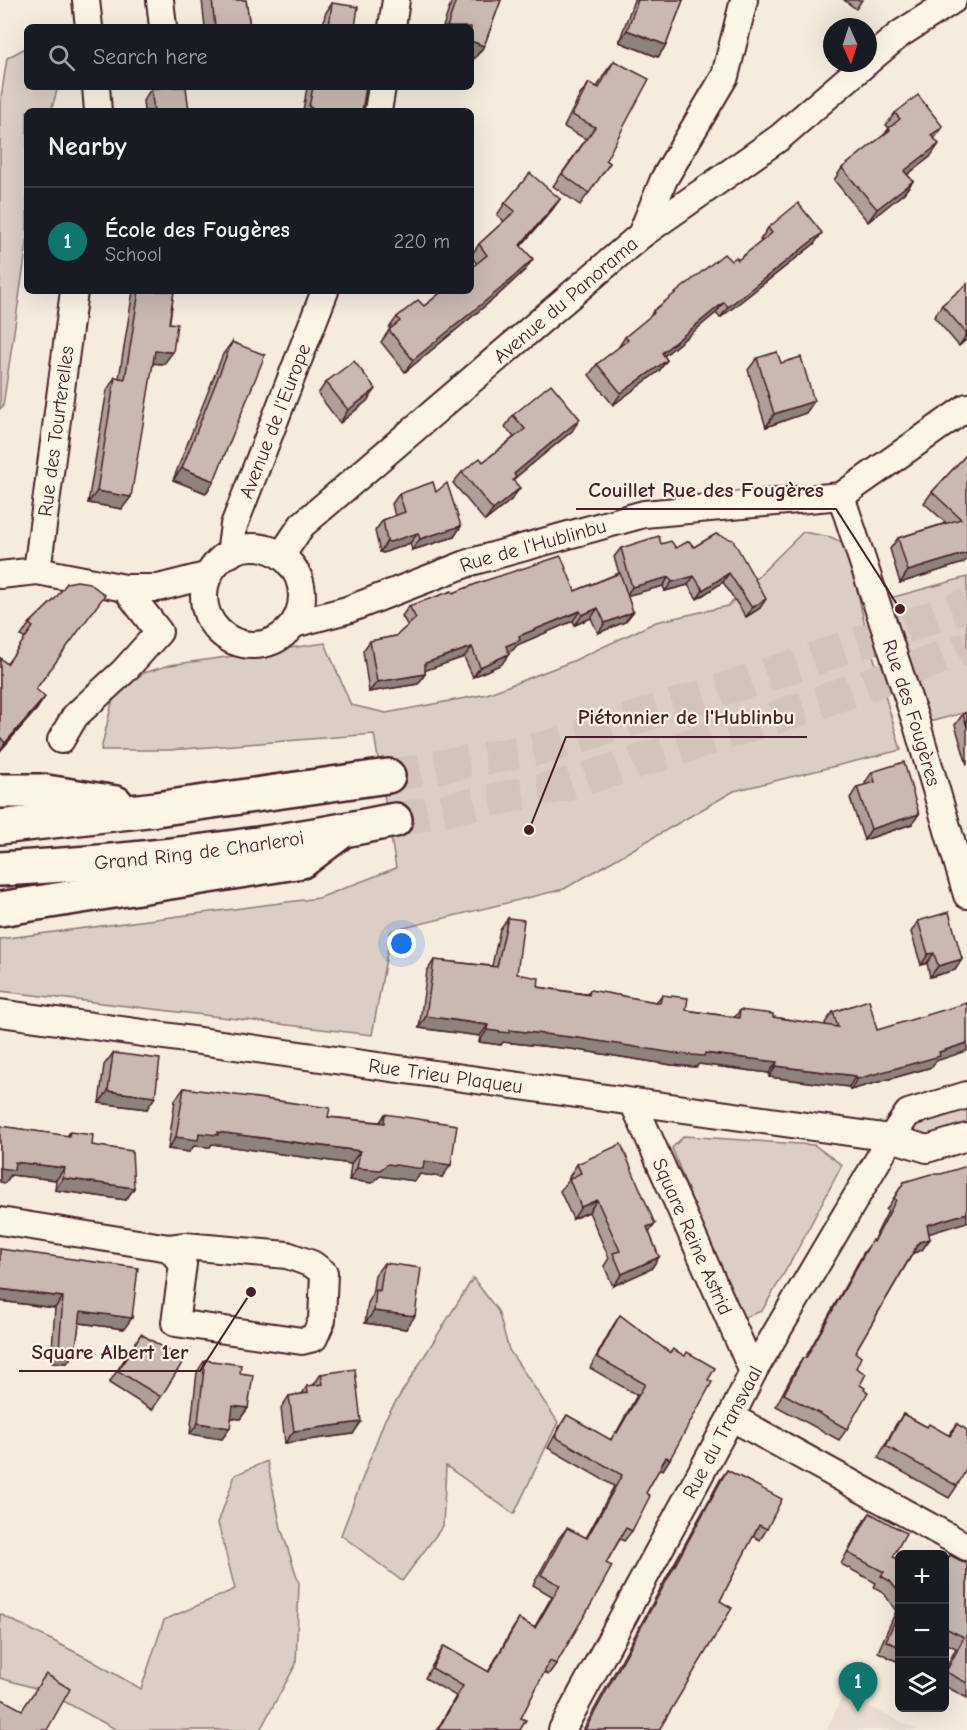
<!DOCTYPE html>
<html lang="en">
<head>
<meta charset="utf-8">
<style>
	:root { --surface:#171b24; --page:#20242c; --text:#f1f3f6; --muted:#9ea1a6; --line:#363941; --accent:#0f766e }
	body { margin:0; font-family:"Comic Neue",sans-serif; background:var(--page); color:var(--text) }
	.controls { position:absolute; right:18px; bottom:18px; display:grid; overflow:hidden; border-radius:9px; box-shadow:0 6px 24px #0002 }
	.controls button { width:54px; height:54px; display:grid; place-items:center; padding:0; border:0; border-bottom:2px solid var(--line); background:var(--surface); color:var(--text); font:30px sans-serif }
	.compass { position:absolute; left:823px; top:18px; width:54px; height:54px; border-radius:50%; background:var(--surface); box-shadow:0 6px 24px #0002; rotate:177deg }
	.you { position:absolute; left:402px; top:944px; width:21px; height:21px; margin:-15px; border:4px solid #fff; border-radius:50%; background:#1a73e8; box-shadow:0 0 0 9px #1a73e833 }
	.badge { display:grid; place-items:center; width:39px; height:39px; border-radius:50%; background:var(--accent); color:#fff; font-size:20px; font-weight:700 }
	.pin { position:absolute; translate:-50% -50px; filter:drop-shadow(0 2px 3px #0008) }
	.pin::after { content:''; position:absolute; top:32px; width:21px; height:18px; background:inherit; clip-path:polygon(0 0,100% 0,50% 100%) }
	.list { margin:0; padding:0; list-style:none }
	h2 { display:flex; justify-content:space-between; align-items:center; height:78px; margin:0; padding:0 24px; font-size:26px }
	h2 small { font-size:20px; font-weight:400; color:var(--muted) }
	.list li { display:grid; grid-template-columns:39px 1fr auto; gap:18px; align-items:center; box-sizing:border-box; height:108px; padding:0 24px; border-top:2px solid var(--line) }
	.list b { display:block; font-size:22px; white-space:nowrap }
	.list p { margin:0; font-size:20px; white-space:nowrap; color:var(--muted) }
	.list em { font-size:20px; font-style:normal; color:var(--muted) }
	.icon { flex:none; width:33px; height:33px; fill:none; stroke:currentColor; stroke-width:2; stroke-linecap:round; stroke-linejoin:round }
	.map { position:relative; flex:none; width:967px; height:1730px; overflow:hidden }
	.search { position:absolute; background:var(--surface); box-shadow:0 6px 24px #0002; left:24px; top:24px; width:450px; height:66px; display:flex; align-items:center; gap:15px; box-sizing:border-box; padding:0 21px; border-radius:9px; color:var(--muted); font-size:22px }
	.panel { position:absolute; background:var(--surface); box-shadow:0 6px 24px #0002; left:24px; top:108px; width:450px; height:186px; border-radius:9px }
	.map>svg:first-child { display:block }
</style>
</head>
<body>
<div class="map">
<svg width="967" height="1730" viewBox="0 0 967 1730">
	<rect width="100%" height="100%" fill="#f5ecde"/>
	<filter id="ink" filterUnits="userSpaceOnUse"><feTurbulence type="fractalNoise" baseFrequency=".0167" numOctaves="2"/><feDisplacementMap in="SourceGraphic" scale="12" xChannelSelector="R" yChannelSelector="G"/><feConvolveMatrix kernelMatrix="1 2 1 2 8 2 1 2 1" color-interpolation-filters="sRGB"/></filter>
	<g filter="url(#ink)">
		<polygon fill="#e8ddd0" points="843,1694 919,1730 827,1730"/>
		<g fill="#dbcec4" stroke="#927678" stroke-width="1.5">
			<polygon points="27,47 27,87 58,87 51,111 27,111 27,244 3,406 0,409 0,104 7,58"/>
			<polygon points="803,532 831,537 848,546 866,631 901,750 734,791 564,889 391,931 372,1035 0,991 0,939 319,898 396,868 374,734 170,750 101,750 114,694 144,673 170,665 325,643 351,705 386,713 487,694 573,661 656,622 728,606"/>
			<polygon points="967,577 967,712 929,722 890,598"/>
			<polygon points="967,1106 967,1124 923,1137 915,1136 912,1129 915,1121"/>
			<polygon points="684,1136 814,1145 842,1165 793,1258 762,1311 737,1320 672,1148"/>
			<polygon points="473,1278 498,1311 509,1350 558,1422 514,1514 446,1466 443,1526 402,1581 341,1535 385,1419"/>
			<polygon points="267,1461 281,1528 299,1583 296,1664 260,1730 117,1730 45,1691 0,1678 0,1614 87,1658 141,1689 164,1620 235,1589 218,1523 235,1475"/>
		</g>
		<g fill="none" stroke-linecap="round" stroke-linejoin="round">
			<g stroke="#d3c3ba" stroke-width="33" stroke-dasharray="33 16" stroke-linecap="butt">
				<polyline points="388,776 548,747 782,670 967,605"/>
				<polyline points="395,820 569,784 804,708 967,648"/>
			</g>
			<g stroke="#4a1f2b" stroke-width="30">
				<g id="street">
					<polyline points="86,0 89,27"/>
					<polyline points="160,0 163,27"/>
					<polyline points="392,27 396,0"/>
					<polyline points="868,61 900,34 953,0"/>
					<polyline points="96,87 98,111"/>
					<polyline points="378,111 382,87"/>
					<polyline points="641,235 664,179 725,76 744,0"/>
					<path id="s1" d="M841,496L917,725L967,895"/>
					<circle cx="253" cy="596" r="49"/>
					<path id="s2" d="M230,554L234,525L325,291"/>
					<path id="s3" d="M281,556L302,525L641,235L779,138L866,63"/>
					<path id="s4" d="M37,571L74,291"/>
					<polyline points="0,575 37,571 125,588 158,588 209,575"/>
					<path id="s5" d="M294,624L347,610L471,562L644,514L841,496L967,407"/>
					<polyline points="61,740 75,716 124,671 159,632 125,588"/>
					<path id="s6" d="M0,1013L891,1138L753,1372L731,1417L562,1730"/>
					<polyline points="967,1095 908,1113 891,1138 927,1149 967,1137"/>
					<path id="s7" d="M633,1102L753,1372"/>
					<polyline points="0,1221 169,1248 185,1246 287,1255 312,1264 324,1273 322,1320 314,1338 302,1341 175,1323 183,1264 169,1248"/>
					<polyline points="731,1417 967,1547"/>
				</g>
			</g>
			<g stroke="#4a1f2b" stroke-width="38">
				<g id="highway">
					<polyline points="0,791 40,791 116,803"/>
					<polyline points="0,827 156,809 388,776"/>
					<path id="s8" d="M0,869C132,862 265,847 395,820"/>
					<polyline points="0,909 302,861 338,834"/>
				</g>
			</g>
			<use href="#street" stroke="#fcf5e5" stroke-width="26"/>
			<use href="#highway" stroke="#fcf5e5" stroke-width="33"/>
		</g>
		<g fill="#ae9f98" stroke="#4a1f2b" stroke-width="1.5">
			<polygon points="202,0 246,0 250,27 205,27"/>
			<polygon points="452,0 501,0 484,46 475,58 471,27 443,27"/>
			<polygon points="634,0 683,0 666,45 658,57 619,42"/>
			<polygon points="844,0 862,0 856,9"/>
			<polygon points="332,3 355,27 323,27 325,14"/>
			<polygon points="614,61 606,160 610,163 580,205 553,186 586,139 564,127 580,95 589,83 597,87 605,73"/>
			<polygon points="307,87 366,87 362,111 303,111"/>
			<polygon points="151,89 189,111 144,111 143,101"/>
			<polygon points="895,113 934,139 930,157 907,175 913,181 904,193 868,222 834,180 842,168 884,135 889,128 886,125"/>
			<polygon points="560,199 552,210 521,246 525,270 497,296 405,372 381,342 390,329 389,328 397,317 424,306 477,264 471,256 479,244 504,221 497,215 505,203"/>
			<polygon points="768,228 814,244 720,318 716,313 664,356 667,360 659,371 613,405 589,375 597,364 618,348 625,337 650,317 653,311 731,261 738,260 762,241 760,240"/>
			<polygon points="967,284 967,339 959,346 934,317 942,305"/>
			<polygon points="133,291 174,291 164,364 153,363 122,509 88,503 107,390 115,377 119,378"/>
			<polygon points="232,342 214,481 206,493 173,480 223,354"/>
			<polygon points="757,358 781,363 814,401 806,413 766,427 748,370"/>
			<polygon points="326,382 367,401 340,423 318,394"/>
			<polygon points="513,415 572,431 515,478 513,480 511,500 485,521 453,483 462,472 483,462 514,437 505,427"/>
			<polygon points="967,454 963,563 900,583 890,549 898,538 946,523 924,503 932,492"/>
			<polygon points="436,492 461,526 454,537 412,550 410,543 383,553 380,552 375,531 383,520 395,516 392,504 399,494"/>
			<polygon points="716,534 760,608 746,617 723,582 697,599 688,585 665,591 663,586 627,595 633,612 625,622 598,633 591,618 575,625 573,621 517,645 513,650 508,652 502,664 473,677 464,657 425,670 425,674 418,684 369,692 363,651 370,641 396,636 408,626 402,616 409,606 453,593 575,591 619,573 614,557 621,548 661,544 676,548 694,547"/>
			<polygon points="55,599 36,690 37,709 0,751 0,658 7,664 25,639 21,636 29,624"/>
			<polygon points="967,713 967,765 955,725 963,714"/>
			<polygon points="872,772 912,824 864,840 850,798 857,787 866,785 865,783"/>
			<polygon points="508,918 517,974 538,987 587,994 590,990 656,1002 662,995 686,1010 735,1017 740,1010 773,1017 826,1026 825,1023 833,1012 877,1030 936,1061 932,1067 850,1090 849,1087 769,1077 769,1073 699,1064 696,1067 672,1065 571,1049 503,1042 501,1045 479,1042 480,1036 419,1028 427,971 434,960 492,966 500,929"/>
			<polygon points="918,921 962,959 955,970 930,977 927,963 921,965 911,932"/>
			<polygon points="113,1053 147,1109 99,1103 104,1065"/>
			<polygon points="184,1088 328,1117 380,1122 385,1114 442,1177 420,1174 415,1181 380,1176 372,1183 349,1180 351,1164 212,1144 210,1147 194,1146 189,1152 168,1149 175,1100"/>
			<polygon points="0,1126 67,1136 70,1132 92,1145 134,1188 126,1200 55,1190 56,1180 11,1175 5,1183 0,1182"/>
			<polygon points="577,1164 655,1224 649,1232 659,1257 651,1269 613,1286 604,1266 609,1258 589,1212 573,1219 560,1191 569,1179 569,1177"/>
			<polygon points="904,1182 929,1234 922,1250 913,1253 855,1352 856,1368 860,1385 847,1429 839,1440 776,1406 795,1370 803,1358 805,1358 864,1252 873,1241 888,1211 886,1210"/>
			<polygon points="0,1249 124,1329 79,1323 75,1352 67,1363 51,1362 55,1308 0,1301"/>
			<polygon points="384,1263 406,1329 365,1323 368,1303 372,1296 375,1275"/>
			<polygon points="620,1315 670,1353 708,1380 663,1470 660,1468 646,1493 632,1531 624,1541 620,1539 606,1563 556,1664 548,1675 544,1672 521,1718 520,1730 437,1730 456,1696 425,1678 437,1657 444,1646 488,1672 512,1630 519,1619 534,1628 552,1596 533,1585 559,1538 567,1528 586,1538 614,1486 548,1448 560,1426 567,1415 610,1440 616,1433 637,1395 590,1368 613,1326"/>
			<polygon points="141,1334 161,1397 152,1410 109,1383"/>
			<polygon points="205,1360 240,1373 248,1408 240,1419 231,1418 230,1428 222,1439 190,1434 197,1372"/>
			<polygon points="321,1374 353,1434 285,1443 281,1408 289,1396 302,1394 307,1386 313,1386"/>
			<polygon points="903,1414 927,1427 949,1435 957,1424 957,1486 949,1498 878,1458 895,1426"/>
			<polygon points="727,1470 767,1529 760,1540 753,1536 720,1601 659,1730 583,1730 720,1480"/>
			<polygon points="870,1513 893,1557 900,1560 900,1656 896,1661 878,1652 896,1611 883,1592 874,1587 876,1583 841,1564 862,1524"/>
			<polygon points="950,1555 967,1564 967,1698 945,1686 945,1670 956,1648 945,1643 945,1562"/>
		</g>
		<g fill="#8d827c" stroke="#4a1f2b" stroke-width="1.5">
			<polygon points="627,30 666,45 658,57 619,42"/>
			<polygon points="471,41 484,46 475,58 471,57"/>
			<polygon points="943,127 934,139 931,135"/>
			<polygon points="939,144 930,157 896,183 904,171"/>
			<polygon points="913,181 904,193 868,222 877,209"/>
			<polygon points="560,199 552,210 512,256 520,245"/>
			<polygon points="822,233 814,244 720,318 728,307"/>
			<polygon points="533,259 525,270 497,296 405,372 413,360"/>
			<polygon points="724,302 716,313 654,364 662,353"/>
			<polygon points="967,334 967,339 959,346"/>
			<polygon points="155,351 173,352 164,364 146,363"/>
			<polygon points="667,360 659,371 613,405 621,393"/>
			<polygon points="376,389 367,401 340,423 348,410"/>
			<polygon points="814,401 806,413 766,427 774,414"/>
			<polygon points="580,419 572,431 515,478 508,488 514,474"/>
			<polygon points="182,468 214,481 206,493 173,480"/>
			<polygon points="520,488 511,500 485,521 493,510"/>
			<polygon points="97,491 131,497 122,509 88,503"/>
			<polygon points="461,526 454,537 412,550 420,539"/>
			<polygon points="418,533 410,543 383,553 380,552 387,541"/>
			<polygon points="967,553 967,559 963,563 900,583 908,571"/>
			<polygon points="729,573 723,582 697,599 703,590"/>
			<polygon points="694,576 688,585 665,591 672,582"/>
			<polygon points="669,577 663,586 626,596 632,587"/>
			<polygon points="766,599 760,608 746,617 752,608"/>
			<polygon points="598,608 591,618 575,625 582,615"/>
			<polygon points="580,611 573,621 517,645 513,650 499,656 506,646 519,636"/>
			<polygon points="633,612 625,622 598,633 605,623"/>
			<polygon points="472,647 464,657 418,673 425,663"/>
			<polygon points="509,654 502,664 473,677 480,667"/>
			<polygon points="425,674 418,684 369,692 377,682"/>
			<polygon points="45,697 37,709 0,751 5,743"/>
			<polygon points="919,814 912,824 864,840 871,829"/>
			<polygon points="934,953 927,963 921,965 928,954"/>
			<polygon points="962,959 955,970 930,977 938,966"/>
			<polygon points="426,1016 488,1025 480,1036 419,1028"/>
			<polygon points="487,1030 510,1030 579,1038 777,1062 769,1073 699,1064 696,1067 672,1065 571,1049 503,1042 501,1045 479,1042"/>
			<polygon points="967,1043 967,1051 936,1061 932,1067 850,1090 857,1079"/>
			<polygon points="776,1066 856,1076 849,1087 769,1077"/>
			<polygon points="108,1091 155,1097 147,1109 99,1103"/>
			<polygon points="218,1132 360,1151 351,1164 212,1144 210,1147 194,1146 189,1152 168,1149 176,1137 199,1133"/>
			<polygon points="424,1161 451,1165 442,1177 420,1174 415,1181 380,1176 372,1183 349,1180 357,1168 388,1164"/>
			<polygon points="15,1162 65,1168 56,1180 11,1175 5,1183 0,1182 0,1168"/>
			<polygon points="63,1178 134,1188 126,1200 55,1190"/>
			<polygon points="597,1200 589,1212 573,1219 581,1207"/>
			<polygon points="967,1213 967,1222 918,1237 927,1225"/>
			<polygon points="655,1224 646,1236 647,1227"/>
			<polygon points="930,1239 922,1250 911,1254 919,1242"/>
			<polygon points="659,1257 651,1269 613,1286 622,1274"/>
			<polygon points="0,1289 63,1297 55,1308 0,1301"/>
			<polygon points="81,1311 132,1318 124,1329 73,1322"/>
			<polygon points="374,1311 415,1316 406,1329 365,1323"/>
			<polygon points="59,1350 75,1352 67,1363 51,1362"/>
			<polygon points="233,1406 248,1408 240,1419 225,1417"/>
			<polygon points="361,1422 353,1434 285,1443 294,1431"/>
			<polygon points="198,1423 230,1428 222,1439 190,1434"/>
			<polygon points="666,1457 670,1459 663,1470 658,1468"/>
		</g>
		<g fill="#cab9b1" stroke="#4a1f2b" stroke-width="1.5">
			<polygon points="212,0 246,0 250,27 215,27"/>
			<polygon points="456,0 501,0 484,46 471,41 471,27 447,27"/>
			<polygon points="638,0 683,0 666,45 627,30"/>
			<polygon points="332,3 358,7 355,27 329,27"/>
			<polygon points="614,61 649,79 606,160 610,163 589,193 562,174 595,127 572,115 589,83 599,88"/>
			<polygon points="165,87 186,87 189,111 154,111 151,89"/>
			<polygon points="313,87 366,87 362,111 311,111 312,108 309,107"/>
			<polygon points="918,95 943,127 931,135 939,144 904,171 913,181 877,209 842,168 890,130 889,128 900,119 895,113"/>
			<polygon points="530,173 560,199 520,245 533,259 505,285 413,360 389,330 400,321 397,317 418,300 424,306 443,291 471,291 471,268 487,255 479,244 515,211 505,203"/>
			<polygon points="798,203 822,233 728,307 724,302 662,353 667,360 621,393 597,364 628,340 625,337 654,313 653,311 724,254 731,261 736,257 738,260 772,233 768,228"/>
			<polygon points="967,284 967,334 942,305"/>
			<polygon points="139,291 174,291 169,323 177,324 173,352 155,351 131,497 97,491 115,377 125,379"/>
			<polygon points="232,342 265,355 214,481 182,468"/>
			<polygon points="777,352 781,363 801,357 814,401 774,414 757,358"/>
			<polygon points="354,361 376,389 348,410 326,382"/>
			<polygon points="551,384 580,419 514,474 516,477 513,480 520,488 493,510 462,472 480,458 483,462 525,429 513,415"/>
			<polygon points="967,454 967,553 908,571 898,538 961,519 932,492"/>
			<polygon points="433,482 436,492 447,483 461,526 420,539 418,533 390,542 387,541 383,520 405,512 399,494"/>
			<polygon points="716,534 733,540 766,599 752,608 729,573 703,590 694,576 672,582 669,577 632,587 621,548 659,536 661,544 671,541 676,548 689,541 694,547"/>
			<polygon points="561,556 575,591 620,573 633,612 605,623 598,608 582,615 580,611 519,636 520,640 506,646 509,654 480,667 472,647 425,663 425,674 377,682 370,641 396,636 416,618 409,606 452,591 453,593 481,582"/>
			<polygon points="77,581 89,583 105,595 36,689 45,697 5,743 1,738 0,739 0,658 7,664 33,627 29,624 55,599 67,583"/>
			<polygon points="967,713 967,727 963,714"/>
			<polygon points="904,762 919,814 871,829 857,787 875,782 872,772"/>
			<polygon points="949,912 962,959 938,966 934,953 928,954 918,921"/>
			<polygon points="508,918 524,920 517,974 539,978 538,987 589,995 590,990 660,1003 662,995 688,998 686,1010 739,1018 740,1010 773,1014 773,1017 838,1027 833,1012 869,1000 877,1030 967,1003 967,1043 939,1052 940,1056 857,1079 856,1076 776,1066 777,1062 705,1053 704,1056 680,1054 579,1038 510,1030 509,1033 487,1030 488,1025 426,1016 434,960 497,967"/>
			<polygon points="113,1053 160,1059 155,1097 108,1091"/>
			<polygon points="184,1088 330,1108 328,1117 384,1123 385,1114 457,1125 451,1165 424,1161 423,1169 388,1164 380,1170 357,1168 360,1151 218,1132 218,1135 199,1133 198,1140 176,1137"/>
			<polygon points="0,1126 69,1136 70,1132 93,1135 92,1145 132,1151 134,1188 63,1178 65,1168 15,1162 14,1170 0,1168"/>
			<polygon points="621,1144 655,1224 647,1227 659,1257 622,1274 613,1253 620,1251 597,1200 581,1207 569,1179 581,1173 577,1164"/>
			<polygon points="967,1166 967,1213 927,1225 930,1239 919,1242 855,1352 861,1357 856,1368 866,1374 860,1385 865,1388 864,1390 868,1392 847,1429 784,1394 803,1358 806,1358 872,1240 874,1242 896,1200 894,1198 904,1182 931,1174 941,1174"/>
			<polygon points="0,1249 138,1268 132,1318 81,1311 75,1352 59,1350 63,1297 0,1289"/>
			<polygon points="384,1263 421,1268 415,1316 374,1311 376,1290 380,1291"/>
			<polygon points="620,1315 670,1353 673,1349 685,1356 687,1352 715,1368 708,1380 712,1382 670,1459 666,1457 646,1493 650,1496 632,1531 626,1528 606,1563 612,1566 592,1603 556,1664 550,1661 521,1718 526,1720 520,1730 438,1730 463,1686 432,1668 444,1646 489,1672 519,1619 535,1628 560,1585 541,1575 567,1528 587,1538 622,1475 555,1437 567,1415 611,1440 615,1432 617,1433 645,1384 597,1357"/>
			<polygon points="141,1334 184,1360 161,1397 118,1371"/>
			<polygon points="205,1360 241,1365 240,1373 253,1375 248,1408 233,1406 230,1428 198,1423"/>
			<polygon points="355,1369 361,1422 294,1431 289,1396 308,1393 307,1386 323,1384 321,1374"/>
			<polygon points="903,1414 927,1427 929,1424 950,1436 957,1424 967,1430 967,1468 957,1486 886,1446"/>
			<polygon points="727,1470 782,1499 767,1529 759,1525 720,1601 732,1608 659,1730 585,1730"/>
			<polygon points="870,1513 906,1533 893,1557 900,1560 900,1594 890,1581 881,1576 884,1572 848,1553"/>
			<polygon points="950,1555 967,1564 967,1683 946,1672 964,1637 945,1628 945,1564"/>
			<polygon points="900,1609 900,1647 886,1641"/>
			<polygon points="46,1674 70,1689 47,1730 0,1730 0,1698 22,1710"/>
		</g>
	</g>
	<g text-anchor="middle" stroke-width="4.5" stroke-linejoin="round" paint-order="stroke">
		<g font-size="20" fill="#4a1f2b" stroke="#fcf5e5">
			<text dy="7" stroke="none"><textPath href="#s3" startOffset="384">Avenue du Panorama</textPath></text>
			<text dy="7" stroke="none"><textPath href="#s2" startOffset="141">Avenue de l'Europe</textPath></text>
			<text dy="7" stroke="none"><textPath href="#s4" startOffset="141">Rue des Tourterelles</textPath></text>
			<text dy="7" stroke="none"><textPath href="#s5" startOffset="252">Rue de l'Hublinbu</textPath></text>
			<text dy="7" stroke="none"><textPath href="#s1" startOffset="228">Rue des Fougères</textPath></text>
			<text dy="7" stroke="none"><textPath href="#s8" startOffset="200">Grand Ring de Charleroi</textPath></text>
			<text dy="7" stroke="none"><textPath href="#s6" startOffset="450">Rue Trieu Plaqueu</textPath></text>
			<text dy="7" stroke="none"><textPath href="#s7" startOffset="147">Square Reine Astrid</textPath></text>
			<text transform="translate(722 1432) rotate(-62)" y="7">Rue du Transvaal</text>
		</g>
	</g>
	<path fill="none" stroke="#4a1f2b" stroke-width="2" d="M900 609L836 509H576M529 830L566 737H807M251 1292L200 1371H19"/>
	<g fill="#4a1f2b" stroke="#fcf5e5" stroke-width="2">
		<circle cx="900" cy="609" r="6"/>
		<circle cx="529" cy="830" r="6"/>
		<circle cx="251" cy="1292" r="6"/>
	</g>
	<g font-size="21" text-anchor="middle" font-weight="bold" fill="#4a1f2b" stroke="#fcf5e5" stroke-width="4.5" stroke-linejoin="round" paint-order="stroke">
		<text x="706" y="497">Couillet Rue des Fougères</text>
		<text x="686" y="724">Piétonnier de l'Hublinbu</text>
		<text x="110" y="1359">Square Albert 1er</text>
	</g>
</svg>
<div class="controls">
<button>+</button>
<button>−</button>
<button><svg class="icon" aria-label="layers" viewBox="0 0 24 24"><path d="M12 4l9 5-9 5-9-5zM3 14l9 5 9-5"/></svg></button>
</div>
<svg class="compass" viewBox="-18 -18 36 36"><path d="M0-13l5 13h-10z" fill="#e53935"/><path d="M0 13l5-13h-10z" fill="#9ea1a6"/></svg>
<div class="you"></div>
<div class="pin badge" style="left:858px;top:1712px">1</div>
<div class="search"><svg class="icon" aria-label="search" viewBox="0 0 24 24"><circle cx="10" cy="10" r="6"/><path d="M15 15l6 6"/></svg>Search here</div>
<section class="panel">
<h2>Nearby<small></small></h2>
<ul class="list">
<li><span class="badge">1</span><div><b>École des Fougères</b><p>School</p></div><em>220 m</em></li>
</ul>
</section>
</div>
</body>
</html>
